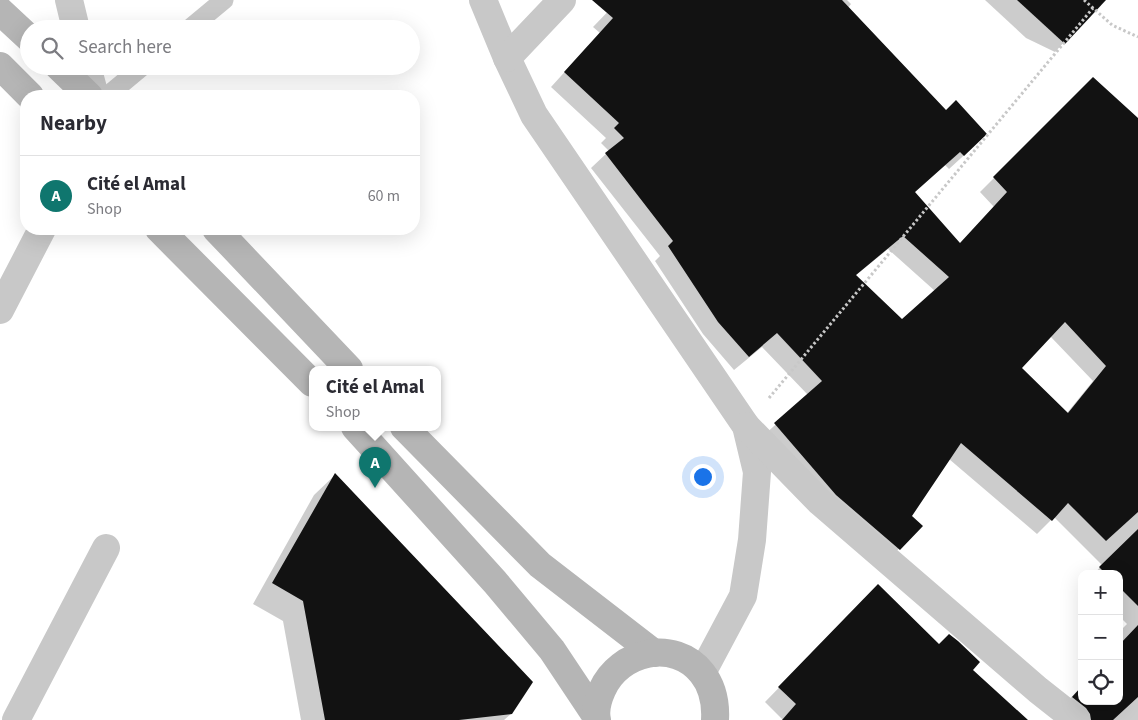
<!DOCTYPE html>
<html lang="en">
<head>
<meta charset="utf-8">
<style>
	:root { --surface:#fff; --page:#f7f7f7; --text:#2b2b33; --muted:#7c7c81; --line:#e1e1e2; --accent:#0f766e }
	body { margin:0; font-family:"Source Sans 3",sans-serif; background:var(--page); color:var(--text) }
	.controls { position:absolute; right:15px; bottom:15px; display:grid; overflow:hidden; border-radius:10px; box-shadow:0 5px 20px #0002 }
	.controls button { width:45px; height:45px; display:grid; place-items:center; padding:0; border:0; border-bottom:1px solid var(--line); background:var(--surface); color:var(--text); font:25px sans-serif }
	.you { position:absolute; left:702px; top:476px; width:18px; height:18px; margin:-12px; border:4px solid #fff; border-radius:50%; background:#1a73e8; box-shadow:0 0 0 8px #1a73e833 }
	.badge { display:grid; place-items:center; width:32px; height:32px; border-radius:50%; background:var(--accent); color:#fff; font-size:16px; font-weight:700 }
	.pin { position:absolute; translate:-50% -41px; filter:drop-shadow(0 1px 2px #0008) }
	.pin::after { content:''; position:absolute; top:26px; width:18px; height:15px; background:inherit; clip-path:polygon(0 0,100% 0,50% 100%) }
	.popup { position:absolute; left:309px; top:366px; width:132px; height:65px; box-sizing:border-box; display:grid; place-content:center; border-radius:10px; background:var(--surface); filter:drop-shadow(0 1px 4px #0005); font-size:16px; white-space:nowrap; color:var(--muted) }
	.popup b { font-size:19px; color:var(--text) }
	.popup::after { content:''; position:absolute; left:50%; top:100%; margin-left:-10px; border:10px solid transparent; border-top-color:var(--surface) }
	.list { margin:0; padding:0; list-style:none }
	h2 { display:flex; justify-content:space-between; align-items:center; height:65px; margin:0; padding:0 20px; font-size:21px }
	h2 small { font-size:16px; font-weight:400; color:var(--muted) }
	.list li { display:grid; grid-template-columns:32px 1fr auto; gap:15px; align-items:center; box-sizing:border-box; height:80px; padding:0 20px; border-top:1px solid var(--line) }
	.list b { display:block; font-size:19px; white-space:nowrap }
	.list p { margin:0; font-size:16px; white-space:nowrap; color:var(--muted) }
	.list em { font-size:16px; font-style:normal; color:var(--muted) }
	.icon { flex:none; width:28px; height:28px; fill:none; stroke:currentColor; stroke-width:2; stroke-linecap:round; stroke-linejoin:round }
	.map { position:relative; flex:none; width:1138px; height:720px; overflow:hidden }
	.search { position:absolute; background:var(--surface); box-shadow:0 5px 20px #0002; left:20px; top:20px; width:400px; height:55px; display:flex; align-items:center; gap:12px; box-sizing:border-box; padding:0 18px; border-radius:28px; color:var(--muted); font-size:19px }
	.panel { position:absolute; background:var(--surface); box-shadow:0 5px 20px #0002; left:20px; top:90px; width:400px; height:145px; border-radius:20px }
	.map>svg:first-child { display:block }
</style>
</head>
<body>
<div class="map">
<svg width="1138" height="720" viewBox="0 0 1138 720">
	<rect width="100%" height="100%" fill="#fff"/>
	<g fill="#0003" fill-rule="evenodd">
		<path d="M619,0H847L851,4L848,8L972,148L949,169L945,165L914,193L960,244L994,207L980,192L1093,79L1138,120V720H1069L1058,711L1082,686V701H1119V632L1127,624L1119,616V574H1094L1102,565L1054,517L1037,534L949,459L911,516L921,526L885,563L761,438L808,395L762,347L734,370L703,334L655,261L660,256L591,168L609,151L601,143L606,138L551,87L600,33L593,27ZM888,249L935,291L902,321L855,276ZM1050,336L1093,381L1067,413L1020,368Z"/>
		<polygon points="985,0 1103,0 1055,52 1026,38"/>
		<polygon points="335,475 511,714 504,720 301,720 283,621 253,604 314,495"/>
		<polygon points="878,586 939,646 971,670 1026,720 783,720 765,702"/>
	</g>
	<g fill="#121212" fill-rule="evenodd">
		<path d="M592,0H842L946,110L956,100L987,134L964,156L960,152L915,192L960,243L1007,192L993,177L1093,77L1138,118V512L1106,541L1068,503L1052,521L961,443L912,516L923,526L900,550L836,495L774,423L822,381L777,333L749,357L718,322L668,246L673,241L605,153L624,138L614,128L619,123L564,72L613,18ZM903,236L949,277L902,319L856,275ZM1065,322L1106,366L1068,413L1022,368Z"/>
		<polygon points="1017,0 1106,0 1065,44"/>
		<polygon points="335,473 533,682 512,714 459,720 325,720 303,601 272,583"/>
		<polygon points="1138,529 1138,606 1119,587 1119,574 1106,574 1099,567"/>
		<polygon points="878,584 939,644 949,634 958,641 980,662 973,670 1028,720 782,720 796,704 778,687"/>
		<polygon points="1138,625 1138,697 1113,720 1091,720 1090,714 1086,708 1072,697 1082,686 1082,701 1119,701 1119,645"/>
	</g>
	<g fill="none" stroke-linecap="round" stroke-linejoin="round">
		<g stroke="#c8c8c8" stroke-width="3" stroke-dasharray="2.5 2.5" stroke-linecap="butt">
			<polyline points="1084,0 1112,25 1138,37"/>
			<polyline points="769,398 1093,8"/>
		</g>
		<g stroke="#c8c8c8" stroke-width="19">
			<polyline points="189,29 224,0"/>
			<polyline points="107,96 143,66"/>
		</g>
		<g stroke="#c8c8c8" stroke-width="28">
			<polyline points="69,0 76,29"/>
			<polyline points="483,0 507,58 534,115 746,426 757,472 752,540 743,596 702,673"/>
			<polyline points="507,58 562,0"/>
			<polyline points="87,66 95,96"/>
			<polyline points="0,310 42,229"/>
			<polyline points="746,426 820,502 1038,690 1076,720"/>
			<polyline points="16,720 106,548"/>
		</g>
		<g stroke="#b5b5b5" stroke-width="28">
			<polyline points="0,11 29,38"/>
			<polyline points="0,66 30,96"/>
			<polyline points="58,66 89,96"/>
			<polyline points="159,229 312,383"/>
			<polyline points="216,229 349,369"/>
			<polyline points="355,427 495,582 552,650 596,716"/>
			<polyline points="404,427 540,565 654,653"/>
			<path d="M597,720C595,711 598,699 602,690C619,651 674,638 702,673C713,687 716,703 715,720"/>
		</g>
	</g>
</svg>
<div class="controls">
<button>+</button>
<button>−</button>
<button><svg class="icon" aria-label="locate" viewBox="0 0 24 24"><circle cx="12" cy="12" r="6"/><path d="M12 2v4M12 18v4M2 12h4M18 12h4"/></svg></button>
</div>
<div class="you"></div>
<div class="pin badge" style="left:375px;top:488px">A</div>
<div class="popup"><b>Cité el Amal</b>Shop</div>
<div class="search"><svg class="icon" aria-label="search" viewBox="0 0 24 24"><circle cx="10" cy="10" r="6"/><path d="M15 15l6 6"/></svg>Search here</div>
<section class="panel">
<h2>Nearby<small></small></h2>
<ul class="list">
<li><span class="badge">A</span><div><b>Cité el Amal</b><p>Shop</p></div><em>60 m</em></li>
</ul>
</section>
</div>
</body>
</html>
